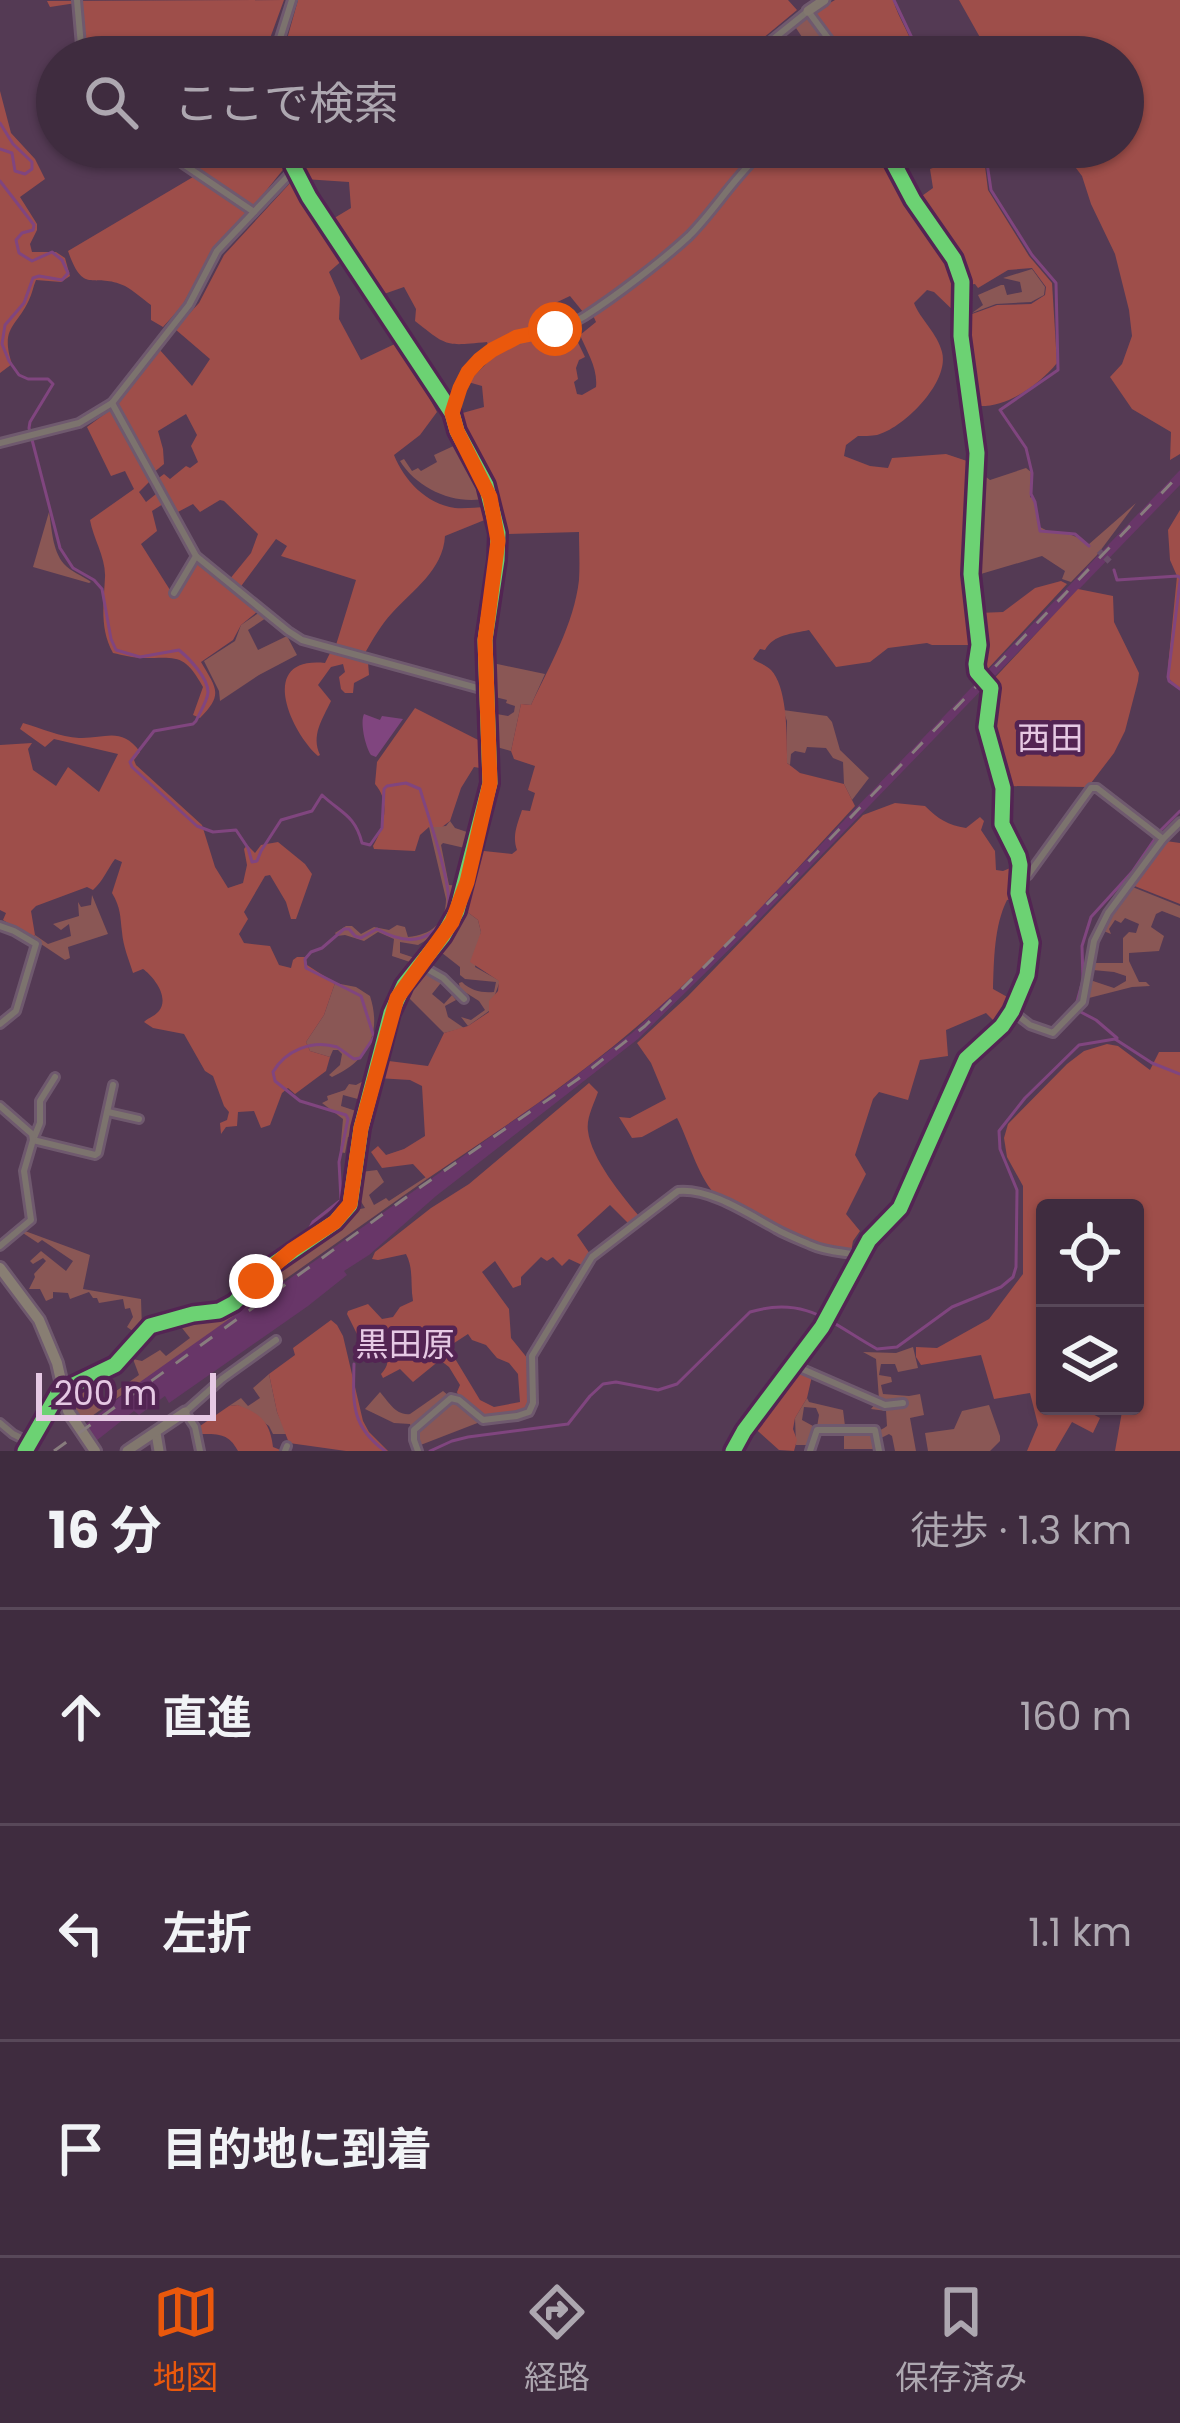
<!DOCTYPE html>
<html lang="ja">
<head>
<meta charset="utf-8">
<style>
	:root { --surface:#3f2c3f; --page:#4a384a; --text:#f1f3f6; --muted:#ada7b0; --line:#584859; --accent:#ea580c }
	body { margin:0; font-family:Poppins,"Noto Sans JP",sans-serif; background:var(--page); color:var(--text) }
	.controls { position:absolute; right:36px; bottom:36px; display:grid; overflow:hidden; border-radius:12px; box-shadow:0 3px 9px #0004 }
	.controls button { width:108px; height:108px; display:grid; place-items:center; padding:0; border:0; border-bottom:3px solid var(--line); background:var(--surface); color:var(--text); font:60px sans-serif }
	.scale { position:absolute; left:36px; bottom:30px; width:180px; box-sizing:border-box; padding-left:12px; border:6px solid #e6c9e4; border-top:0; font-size:33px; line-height:42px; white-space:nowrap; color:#e6c9e4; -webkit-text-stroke:9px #532453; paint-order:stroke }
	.stop { position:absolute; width:36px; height:36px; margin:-27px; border:9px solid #ea580c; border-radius:50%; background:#fff }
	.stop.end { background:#ea580c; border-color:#fff; box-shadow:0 3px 12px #0008 }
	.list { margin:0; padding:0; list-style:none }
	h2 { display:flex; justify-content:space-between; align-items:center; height:156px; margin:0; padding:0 48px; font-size:51px }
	h2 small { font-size:39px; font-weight:400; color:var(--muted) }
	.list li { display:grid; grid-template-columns:78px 1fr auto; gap:36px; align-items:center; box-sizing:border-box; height:216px; padding:0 48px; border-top:3px solid var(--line) }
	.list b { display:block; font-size:45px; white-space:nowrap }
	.list em { font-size:39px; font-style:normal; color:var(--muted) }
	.icon { flex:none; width:66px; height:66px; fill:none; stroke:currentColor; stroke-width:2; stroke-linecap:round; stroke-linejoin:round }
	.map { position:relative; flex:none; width:1180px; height:1451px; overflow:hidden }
	.search { position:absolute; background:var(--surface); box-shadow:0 3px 9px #0004; left:36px; right:36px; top:36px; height:132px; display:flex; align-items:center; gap:30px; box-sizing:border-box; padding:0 42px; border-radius:66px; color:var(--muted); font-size:45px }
	.sheet { height:804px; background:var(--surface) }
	nav { display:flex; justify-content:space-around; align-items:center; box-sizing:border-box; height:168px; border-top:3px solid var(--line); background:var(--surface); font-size:33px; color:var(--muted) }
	nav a { display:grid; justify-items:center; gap:6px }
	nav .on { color:var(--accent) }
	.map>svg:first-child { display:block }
</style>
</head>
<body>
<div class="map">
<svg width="1180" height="1451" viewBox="0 0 1180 1451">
	<rect width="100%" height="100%" fill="#543a54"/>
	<polygon fill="#683668" points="1180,470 1180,485 749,930 638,1039 436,1196 369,1255 344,1271 347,1275 308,1306 169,1403 165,1396 139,1415 134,1411 96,1441 85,1425 145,1377 283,1281 285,1282 561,1087 632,1033 692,977 780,887"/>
	<g fill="#8a5755">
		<polygon points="806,16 811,16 830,43 812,57 794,57 789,48 802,37 794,25"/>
		<polygon points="1032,269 1045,287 1044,295 1031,302 996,304 972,313 983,305 978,295 1001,285 1004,285 1007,295 1022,292 1020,282 1003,278"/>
		<path d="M460,443L488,498C456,506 417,489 400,461L404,459L412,471L418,468L421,471L437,462L434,455Z"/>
		<path d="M1026,468L1031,472L1030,497L1034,499L1040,527C1058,538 1068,527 1088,545L1136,503L1097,555L1071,582L1062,579L1065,571L1042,556L974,576L981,473L990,480Z"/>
		<path d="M49,512C52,528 52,550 64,564C70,571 83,576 91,582L89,583L33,567Z"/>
		<polygon points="260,612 266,618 248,630 258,650 287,636 297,655 259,675 220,701 219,691 204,661 235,641 241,625"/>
		<polygon points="488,662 545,674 531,705 521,704 511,751 493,746 491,713 508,716 514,712 515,706 506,703 507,700 491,696"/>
		<polygon points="783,710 827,716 832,722 840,750 869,778 852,800 844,784 843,762 833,758 826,748 807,747 805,753 795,751 791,754 790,765 787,763 787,721"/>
		<path d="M450,821L455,828L473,834L469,849L443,843L441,845L449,885L461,886C452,918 447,928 418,945L400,942V953L415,958L421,948L425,951L416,964L392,956L394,939L378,932L364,941L345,935L337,936L335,933L346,926H352L361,934L374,927L389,930L397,925L405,927L408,937C431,935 446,923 446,899L429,827L446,826Z"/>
		<polygon points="1130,886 1180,906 1180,918 1162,911 1156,914 1151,927 1164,936 1159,951 1129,953 1129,961 1139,982 1146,982 1150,986 1132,987 1085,999 1090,980 1114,988 1126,981 1126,976 1114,972 1093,970 1094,963 1123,963 1123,938 1129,932 1136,933 1139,924 1125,918 1121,923 1115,920 1109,929 1111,934 1101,930"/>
		<polygon points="92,895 108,934 68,947 70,958 65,960 32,938 35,935 48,944 71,936 69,924 61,930 53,924 79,916 78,902 81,907 91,905"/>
		<path d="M462,908L478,920L481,932L475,967L500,981L489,1011L468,1026L461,1017L471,1020L485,1010L479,1001L460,989L459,983L462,982C471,991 482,993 494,992L496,982L465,979L460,975V967L437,949Z"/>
		<polygon points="423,970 445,984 440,984 432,994 444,1004 452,995 456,1000 445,1006 448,1017 464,1028 444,1033 408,997 408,991"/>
		<path d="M335,983L356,987L370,996C382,1033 368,1061 332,1077L329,1075L340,1065L342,1054L338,1050H333L330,1057L310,1051L306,1042L324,1015Z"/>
		<polygon points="369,1078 372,1078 365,1101 343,1095 341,1106 362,1113 357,1136 348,1137 345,1153 340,1152 343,1119 322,1103 328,1100 327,1096 345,1090 349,1084 356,1085"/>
		<polygon points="377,1170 384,1182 369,1195 374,1205 386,1198 389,1201 426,1177 427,1179 82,1423 68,1391 86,1383 99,1403 139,1375 133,1359 142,1361 160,1350 166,1356 190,1338 182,1328 194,1320 226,1312 283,1261 332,1229 351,1211 365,1208 357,1195 361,1172"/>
		<polygon points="25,1231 90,1255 83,1289 141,1299 142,1329 137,1334 127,1327 133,1317 130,1308 125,1309 123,1299 99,1303 97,1298 93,1298 89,1292 70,1299 68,1293 53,1292 53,1298 46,1301 40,1289 29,1289 35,1277 34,1274 46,1261 43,1258 33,1264 30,1261 41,1251 66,1271 73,1261 42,1240 38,1243 23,1233"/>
		<path d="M913,1347L918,1368L898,1372L895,1364H881L879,1375L891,1377L892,1382L881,1385L883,1394L909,1396L920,1394L924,1415L910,1418L916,1451H895L892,1436L889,1434L881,1438L877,1448L872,1449H844V1433C858,1432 876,1435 887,1426L886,1411L871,1409L879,1399L876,1359L863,1352L896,1353Z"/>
		<polygon points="269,1374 277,1412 287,1434 273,1434 269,1426 238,1405 229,1406 241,1398 248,1406 260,1398 253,1388"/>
		<path d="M443,1391L480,1422L418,1446L410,1424L394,1423L365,1409L380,1392C388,1401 396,1416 410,1414Z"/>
		<polygon points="807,1398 809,1402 843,1410 845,1426 817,1427 819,1415 816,1408 804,1407 802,1420 813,1426 809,1445 796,1445 795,1418"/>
		<polygon points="989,1405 1000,1436 1000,1441 990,1451 928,1451 925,1433 954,1429 962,1411"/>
	</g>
	<g fill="#9e4e4a" fill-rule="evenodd">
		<polygon points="284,0 269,41 267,57 85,57 76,3 50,7 47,1"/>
		<polygon points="298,0 788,0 797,10 762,39 772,57 282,57"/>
		<path d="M835,0H893C899,20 912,37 917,57H847L814,12Z"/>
		<polygon points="959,0 1180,0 1180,454 1170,460 1171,432 1132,409 1110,377 1122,364 1132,336 1129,310 1115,254 1091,204 1082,176 1060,147 1123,147 1123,57 991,57"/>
		<path d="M0,91L11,133L35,159L45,179L20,197L37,224V230L30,244L32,252H56L65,258L70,276L61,282L36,280C33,287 32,294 29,300C16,328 0,327 12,364L0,373Z"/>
		<polygon points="162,147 289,147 290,161 253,207"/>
		<path d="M299,147H881C889,164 895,183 905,199C930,238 962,266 959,316L934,292L927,290L914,303C920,319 938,334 942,352C950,382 904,428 877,435C872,436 862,436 858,436L846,445L844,456L870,466L888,468L892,458L946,454L973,463L969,590L974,658L969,645H932L927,643L888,648L870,662L836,667L809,630C792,634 774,634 765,650L760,649L753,659C759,663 766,665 771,670C788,688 787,739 787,763L800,773L844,784L855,806C783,884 710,966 628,1034C565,1087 495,1133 427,1179L413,1164L382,1168L371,1152L378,1146L386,1155L404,1149L425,1136L422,1086L410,1080L377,1078L381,1060L428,1066L444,1033L468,1026L489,1012V1001L498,991L499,981L470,962L481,932L478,920L462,908L478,853L484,851L512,854L517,850C512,836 517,825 522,810L530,811L535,793L528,790L535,766L514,759L511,751L521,704L531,705C550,665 574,624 579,580C580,564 579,547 579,532L504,534L497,497L459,414L484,407L482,386L468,382L492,358L487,342C445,346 448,347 415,321L416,309L404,287L381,295L331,220L351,208L349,182L304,179L296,163ZM570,296L583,312L591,311L596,322L580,335C587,352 598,368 596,387L582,395L577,394L574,382L578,379L576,368L579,360L585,357L571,328L559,325L551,311V305Z"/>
		<path d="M943,147H961L969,163L985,166L988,190L1029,256L1052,283L1057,363C1039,385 1007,408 977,406L973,399L963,335L968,315L966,305L972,314L997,305L1031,304L1045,295L1046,287L1032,268L1008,270L978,288L975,284L966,285L961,262L919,198L933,188L930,169L946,163L948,155Z"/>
		<path d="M193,177L250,212L217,243L182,306L163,327L151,320V305C143,299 134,291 125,286C93,271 84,297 68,251Z"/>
		<path d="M292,181L345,258L329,272L340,297L339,319L361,360L399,342L437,412L420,435L394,455C404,480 426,504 455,508C465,509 477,507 487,507V519L445,536C443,570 413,590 392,613C381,625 373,639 365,653L336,645L356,580L281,556L287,546L276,539L239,589L229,580L251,553L258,534L224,501L220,500L200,512L193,504L176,513L163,504L152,511L157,531L141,544L170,590L181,585L195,561H198L258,611L241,625L233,640L201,662C216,688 224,694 200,718L193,715L203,687C184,653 177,658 144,658C133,658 123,655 113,653C99,628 104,602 105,577C106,558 93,538 90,520L134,489L125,471L111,476L87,427L110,410L151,480L139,492L146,502L161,490L156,480L164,474L170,479L186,466L190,468L198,462L191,446L197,435L186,414L158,431L163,449L164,464L153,473L116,403L159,349L192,386L210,359L175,329L199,303L224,255Z"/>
		<polygon points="1180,510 1180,689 1169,679 1168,667 1177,576 1170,560 1168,530"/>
		<path d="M1061,581L1067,584L983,674C977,659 980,630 978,613L1003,612L1035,588Z"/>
		<polygon points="1078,589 1113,596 1114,622 1139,673 1138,681 1125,731 1114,753 1088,787 1006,786 989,727 989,684"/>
		<path d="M331,651L368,662L369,675L354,683L353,693H345L341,689L339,677L345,672L343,664L331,667L318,685L331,701C322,720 311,735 320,755L318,756C290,731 257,656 325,663Z"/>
		<path d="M415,708L486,744L489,751L486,769L474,767L461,788L450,821L442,827H429L420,835L415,851L374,849L373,846C384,827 391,802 375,784L377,762Z"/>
		<path d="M23,723C40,728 61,737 79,738C105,739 121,726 140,752L134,760L136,765L202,825L215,867L228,888L243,883L247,865L244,849L247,845L255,853L261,845L278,842L305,864L312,874L296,919H291L286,902L270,875L265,876L244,912L248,919L239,934L244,943L270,946L279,965L291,968L293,960L297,957H305L307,965L335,983L324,1015L306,1042L310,1051L330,1057L326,1071L295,1094L288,1088L282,1093L270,1125L261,1128L254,1111L238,1112L237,1126L226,1127L221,1134L220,1123L227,1120L229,1112L224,1106L213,1076L205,1071L184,1034L153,1028L144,1022C148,1018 155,1016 159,1011C170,997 153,976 143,969L133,973C129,960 123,946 122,932C120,916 121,908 112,893L122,862L115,859C107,870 103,881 93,890L87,887L36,906L31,911L35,935L32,938L3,920L6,913L0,910V745L32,743L28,749L33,770L56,786L68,767L99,792L118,754L54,739L45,747L20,729Z"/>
		<path d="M895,803L925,806C938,819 948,825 966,828L980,817L984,821L981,830L995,851L996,870L1003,871L1015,866V899L1007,900C994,926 994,960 993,989L1011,999L1004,1017L997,1024L986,1013L946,1030L948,1056L920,1060L908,1100L879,1092L873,1099L855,1155L866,1174L846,1214L860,1231L853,1241L851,1252C805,1243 787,1230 747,1210C738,1206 722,1201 714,1193C698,1176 688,1139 677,1118L642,1137L632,1138L619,1117L630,1118L666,1099L651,1063L637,1043L688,996L863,815Z"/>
		<polygon points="1166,841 1180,843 1180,904 1132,885"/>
		<polygon points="1107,1044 1118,1046 1150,1070 1159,1052 1180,1052 1180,1451 1115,1451 1123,1406 1135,1406 1135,1208 1045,1208 1045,1406 1078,1406 1100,1418 1093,1433 1072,1422 1055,1451 1027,1451 1038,1425 1030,1393 994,1399 981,1355 921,1365 916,1357 916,1347 937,1348 989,1319 1023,1274 1023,1186 1007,1157 1004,1138 1008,1124 1067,1064 1084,1051"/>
		<path d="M589,1083L598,1092C594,1104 586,1118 588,1131C591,1158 622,1196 639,1216L629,1224L610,1205L577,1235L590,1254L582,1265L569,1259L562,1266L553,1257L547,1261L541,1257L521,1277V1285L513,1288L495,1261L482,1272L509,1309L511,1338L528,1359L529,1405L526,1411L482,1418L459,1398L457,1392L460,1385L449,1367L440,1360L413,1382L400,1369L383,1378L381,1374C392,1362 387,1356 379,1342H364L358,1336L347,1314L348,1311L368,1304L382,1319L393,1317L400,1307L413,1301C410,1284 414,1269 406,1254L378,1260L372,1259L375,1252L431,1208L469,1184ZM468,1334L472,1340L486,1345L497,1358L509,1363L518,1374L520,1402L494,1407L480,1400L448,1347Z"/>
		<polygon points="331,1320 337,1325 343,1336 363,1421 369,1432 388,1451 346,1451 289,1443 277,1412 269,1374 295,1355 293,1348"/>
		<polygon points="800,1371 812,1376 807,1398 795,1418 793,1429 797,1440 794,1451 779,1450 751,1425 790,1375"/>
		<path d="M238,1405C261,1414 270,1422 273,1447L283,1451H238C229,1434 220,1434 202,1434L200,1426L229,1406Z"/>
	</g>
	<path fill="#80457f" d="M364,714L380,720L382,716L403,719L376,757L371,755C365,746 360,722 364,714Z"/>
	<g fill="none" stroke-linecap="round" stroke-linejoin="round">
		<g stroke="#80457f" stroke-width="3">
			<polyline points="894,0 921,57"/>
			<polyline points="0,123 13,144 32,162 32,169 25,174 15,171 12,153 0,149"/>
			<polyline points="965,147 970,162 987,163 991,190 1032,255 1056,283 1058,370 1000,410 1026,448 1032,473 1031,494 1035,502 1040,531 1075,534 1089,546"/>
			<path d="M0,181L34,225L33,230L22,233L16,240L19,253L32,261L52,252L62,260L68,273L62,280L39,276L33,278L24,303L5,325L2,344L9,361L19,375L28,379H48L53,384L30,422L29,428L60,548L73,568L94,580L102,589L111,639L116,650L140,657L179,650C189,658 208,678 208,692C208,700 199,714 196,721L193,724L154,731L130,762L132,767L197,826L213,832L236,830L248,848L252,862L257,861L261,851L281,820L312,811L322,795C341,813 355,815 362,843L370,845L382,828L384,789L387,786L406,783L420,789C427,813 454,889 448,911C446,920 439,928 431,933C414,945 393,938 377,929L361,938L355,936L349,929H344L322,948L311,952L305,959L306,968L361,996L374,1037L360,1058L354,1059C351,1057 339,1048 337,1047C312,1039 285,1051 273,1072L275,1081L300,1101L346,1115L348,1119L339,1162L341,1200L313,1222L302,1242"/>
			<polyline points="1114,570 1117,580 1178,576 1180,578"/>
			<polyline points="1180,581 1168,677 1169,681 1180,689"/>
			<polyline points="1117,1038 1096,1020 1075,1009 1083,980 1082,946 1091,917 1132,872 1161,830 1180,811"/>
			<path d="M354,1364C353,1404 351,1426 385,1451"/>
			<path d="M430,1451L452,1441L468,1437L568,1424L590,1396L603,1384L616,1382L658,1390L677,1384L750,1312C807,1295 833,1325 877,1349L897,1347L952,1307L1001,1287L1013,1277L1016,1267L1017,1190L1000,1149L999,1131L1025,1098L1079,1045L1115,1039L1152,1063L1180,1074"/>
		</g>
		<polyline stroke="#6a4f6a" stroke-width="6" stroke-dasharray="6 3" stroke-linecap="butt" points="1099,551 1111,563"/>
		<g stroke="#6f596e" stroke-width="12">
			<g id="street">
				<polyline points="77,0 82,57"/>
				<polyline points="274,57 292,0"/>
				<polyline points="751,57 808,11 842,57"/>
				<polyline points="158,147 254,212"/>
				<polyline points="885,147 913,200 954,259 962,282 961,336 977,453 971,574 979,645 976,664 981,677"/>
				<polyline points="112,403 196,556 288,631 302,640 488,691"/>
				<path d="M452,413C458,391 465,373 483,357C513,331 553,336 585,316C616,296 662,261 689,236C713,212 731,182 756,158L759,147"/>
				<polyline points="0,443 79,423 112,403 189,305 217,251 289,175 293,166 294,147"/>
				<polyline points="174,593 196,556"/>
				<polyline points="1019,882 1028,875 1091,788 1097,788 1163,839"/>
				<polyline points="0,926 14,931 36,944 16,1011 0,1024"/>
				<polyline points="420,965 443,978 464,999"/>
				<polyline points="1012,1011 1030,1025 1053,1033 1083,1002 1094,941 1108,913 1163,839 1180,822"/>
				<polyline points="55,1077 40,1101 40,1123 33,1140 95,1155 98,1153 113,1085"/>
				<polyline points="0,1106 32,1134 33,1140 24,1171 31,1220 0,1246"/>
				<polyline points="108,1112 139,1119"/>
				<polyline points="793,1365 885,1405 903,1403"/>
				<polyline points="66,1388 115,1365 150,1326 193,1314 219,1311 234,1303 271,1266 335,1222 350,1205 361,1128 391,1013 404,985 443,936 457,911 490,783 485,640 497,560 498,533 486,485 457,431 452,413 309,197 293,166"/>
				<polyline points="0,1423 13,1434 29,1442"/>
				<polyline points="200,1451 195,1427 185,1412 222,1379 276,1340"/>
				<polyline points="285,1451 287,1446"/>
				<path d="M418,1451L414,1440V1430L451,1398L459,1400L483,1420L517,1416L529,1412L533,1403L532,1356L592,1257L678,1191C710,1188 748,1214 776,1229C786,1235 800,1240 811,1245C826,1252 843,1252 858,1255"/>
				<polyline points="733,1451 744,1431 822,1327 869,1240 900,1208 966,1059 1002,1026 1012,1011 1027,975 1030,958 1029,930 1018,893 1018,856 1002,824 1003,788 986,727 992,692 988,685"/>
				<polyline points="810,1451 817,1430 875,1430 879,1451"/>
			</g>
		</g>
		<g stroke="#6f596e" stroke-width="15">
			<g id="secondary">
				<polyline points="808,11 824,0"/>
				<polyline points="156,1433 159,1451"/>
				<polyline points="25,1451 52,1400 62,1389"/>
				<polyline points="127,1451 185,1412"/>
			</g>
		</g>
		<g stroke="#6f596e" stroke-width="16">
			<polyline id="primary" points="0,1268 39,1320 57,1363 68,1411 95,1451"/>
		</g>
		<use href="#street" stroke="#7c736e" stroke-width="6"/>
		<use href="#secondary" stroke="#81776e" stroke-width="9"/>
		<use href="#primary" stroke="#887e73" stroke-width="10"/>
		<polyline stroke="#887d7e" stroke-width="3" stroke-dasharray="15 15" stroke-linecap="butt" points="54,1451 422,1186 578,1079 645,1026 782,889 1180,474"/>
		<g stroke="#532453" stroke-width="22">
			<g id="cycleway">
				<polyline points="25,1451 59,1392 115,1365 150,1326 193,1314 219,1311 234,1303 271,1266 335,1222 350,1205 361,1128 391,1013 404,985 443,936 457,911 490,783 485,640 497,560 498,533 486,485 457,431 452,413 309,197 293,166"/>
				<polyline points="733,1451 744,1431 822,1327 869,1240 900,1208 966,1059 1002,1026 1012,1011 1027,975 1031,943 1018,893 1020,865 1018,856 1002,824 1003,788 986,727 991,688 977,672 976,664 979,645 971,574 977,453 961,336 962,282 954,259 913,200 885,147"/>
			</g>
		</g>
		<use href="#cycleway" stroke="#6cd273" stroke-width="15"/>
	</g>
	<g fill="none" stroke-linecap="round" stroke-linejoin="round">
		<polyline stroke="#ea580c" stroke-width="15" points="256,1281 292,1250 335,1222 350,1204 361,1128 397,998 452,922 467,882 490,783 485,640 498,541 490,497 457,431 452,413 460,388 468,372 479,360 492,350 517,337 555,329"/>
	</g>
	<g text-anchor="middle" stroke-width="9" stroke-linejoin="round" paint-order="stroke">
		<g font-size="33" fill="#e6c9e4" stroke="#532453">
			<text x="1050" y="750">西田</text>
			<text x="405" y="1356">黒田原</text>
		</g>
	</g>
</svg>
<div class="controls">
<button><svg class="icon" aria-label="locate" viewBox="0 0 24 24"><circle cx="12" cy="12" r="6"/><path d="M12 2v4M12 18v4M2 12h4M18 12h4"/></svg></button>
<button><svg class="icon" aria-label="layers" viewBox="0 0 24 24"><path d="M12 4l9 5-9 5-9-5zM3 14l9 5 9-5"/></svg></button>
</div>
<div class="scale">200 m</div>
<div class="stop" style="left:555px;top:329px"></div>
<div class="stop end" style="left:256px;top:1281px"></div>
<div class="search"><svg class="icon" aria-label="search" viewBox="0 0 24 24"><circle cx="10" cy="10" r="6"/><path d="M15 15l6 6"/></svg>ここで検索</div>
</div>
<section class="sheet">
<h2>16 分<small>徒歩 · 1.3 km</small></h2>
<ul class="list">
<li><svg class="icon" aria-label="ahead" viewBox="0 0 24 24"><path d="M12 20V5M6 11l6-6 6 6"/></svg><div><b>直進</b></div><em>160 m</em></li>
<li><svg class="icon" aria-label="left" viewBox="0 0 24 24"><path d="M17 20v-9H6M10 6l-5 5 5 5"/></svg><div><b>左折</b></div><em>1.1 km</em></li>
<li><svg class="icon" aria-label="arrive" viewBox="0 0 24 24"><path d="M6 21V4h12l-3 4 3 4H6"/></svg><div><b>目的地に到着</b></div></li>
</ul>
</section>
<nav>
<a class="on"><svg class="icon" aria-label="map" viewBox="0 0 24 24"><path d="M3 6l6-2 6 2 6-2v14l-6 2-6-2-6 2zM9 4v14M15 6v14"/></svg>地図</a>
<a><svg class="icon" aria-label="directions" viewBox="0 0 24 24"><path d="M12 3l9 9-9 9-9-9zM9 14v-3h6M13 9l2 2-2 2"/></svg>経路</a>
<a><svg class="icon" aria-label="saved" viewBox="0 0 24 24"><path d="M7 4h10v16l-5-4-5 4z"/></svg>保存済み</a>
</nav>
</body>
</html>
